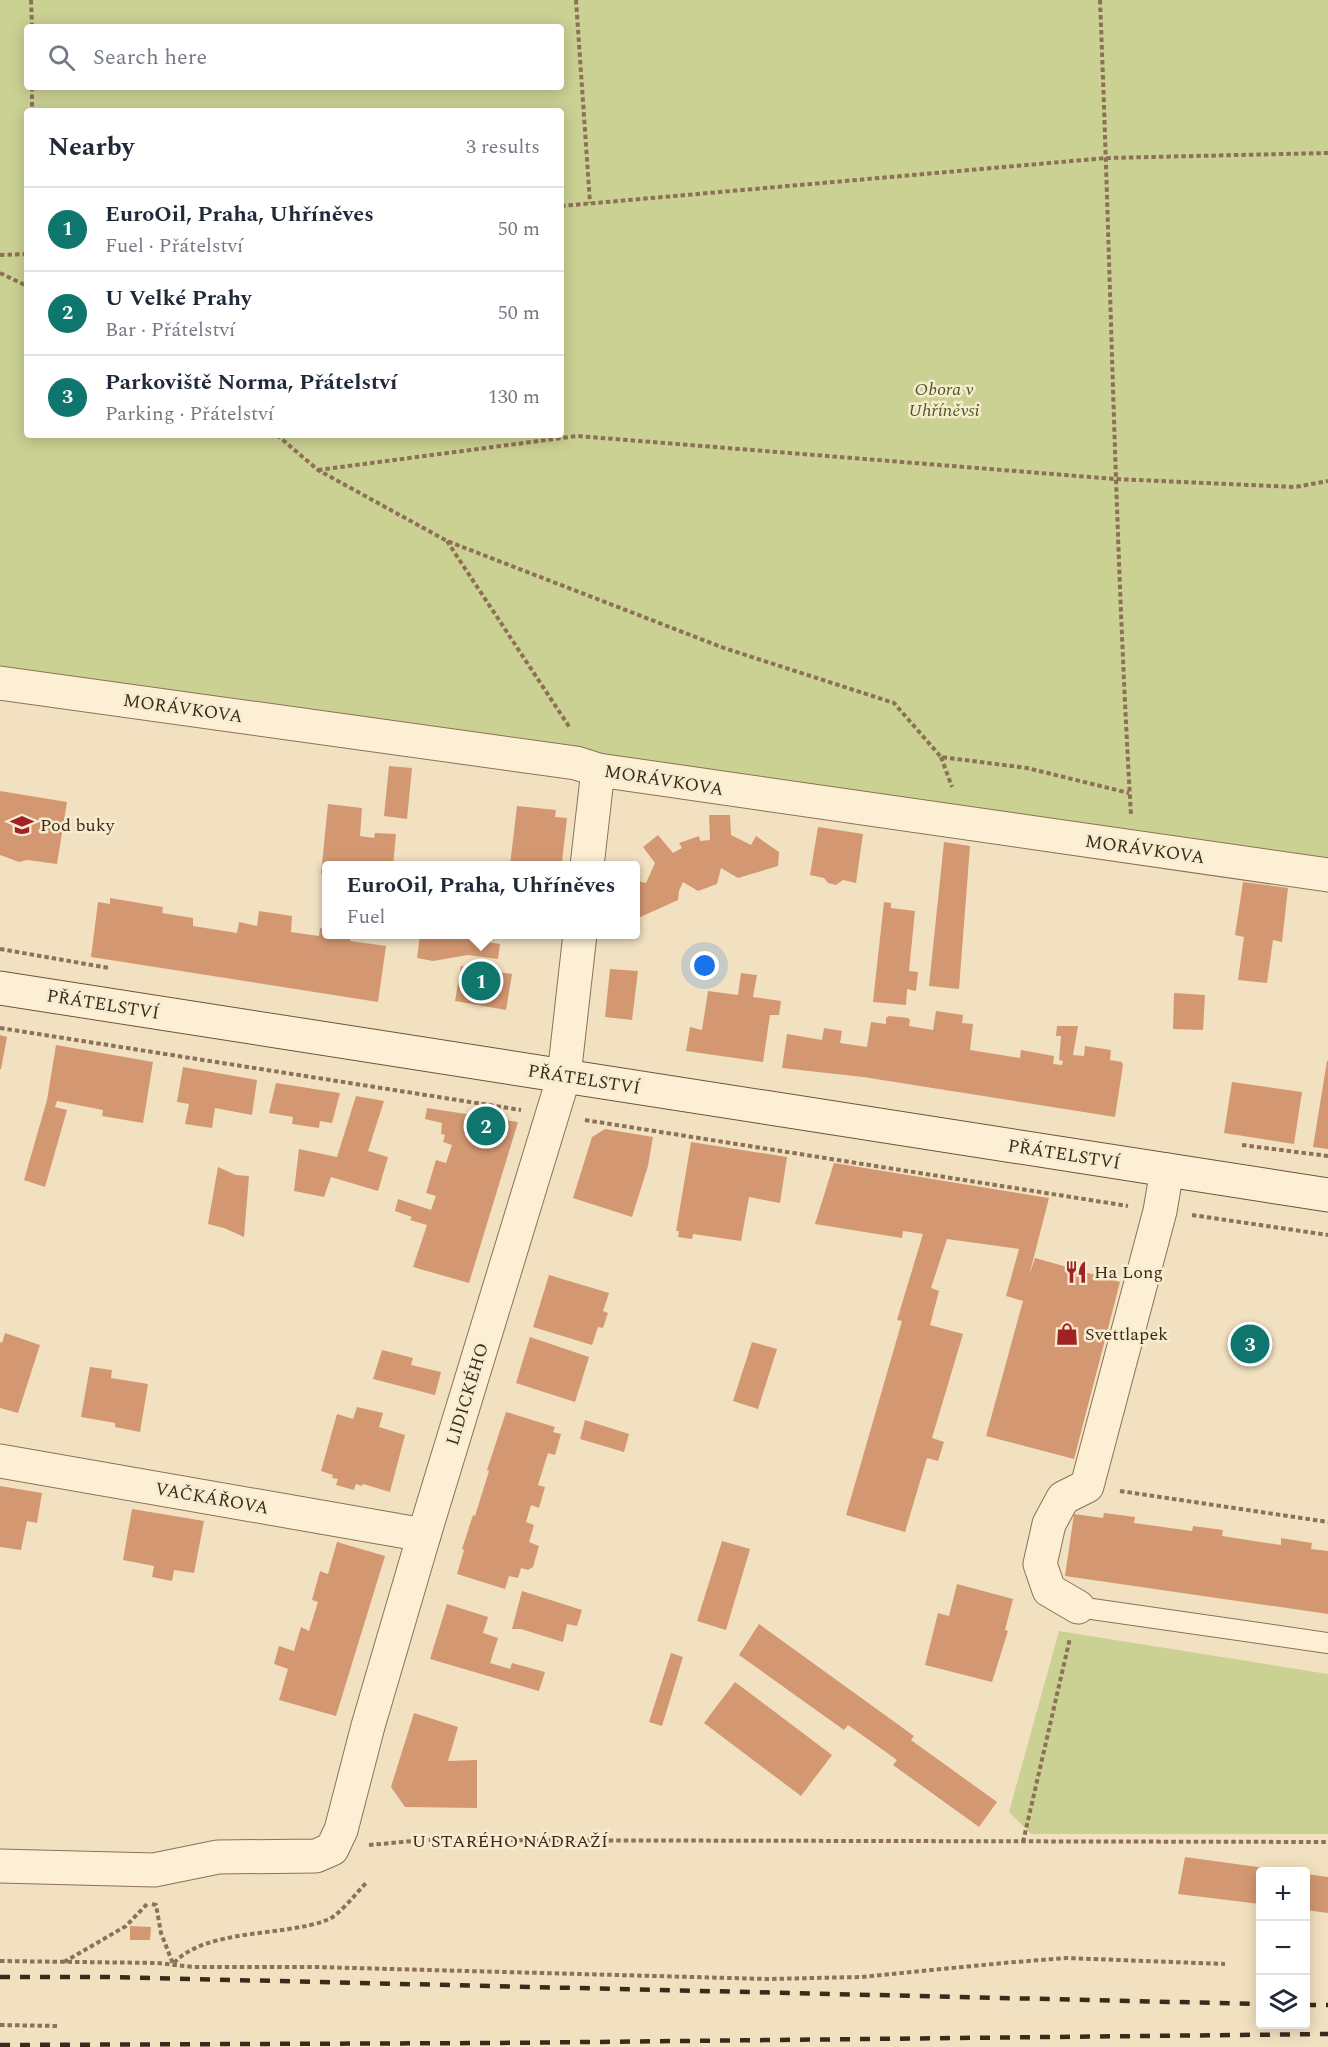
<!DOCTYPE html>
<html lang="en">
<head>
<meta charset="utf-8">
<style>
	:root { --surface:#fff; --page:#f6f6f7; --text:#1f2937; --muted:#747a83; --line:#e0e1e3; --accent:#0f766e }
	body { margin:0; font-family:Spectral,serif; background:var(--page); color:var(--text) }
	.controls { position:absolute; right:18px; bottom:18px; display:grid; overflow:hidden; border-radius:6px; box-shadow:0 3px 15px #0003 }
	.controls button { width:54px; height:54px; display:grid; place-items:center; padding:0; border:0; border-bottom:2px solid var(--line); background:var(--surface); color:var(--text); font:30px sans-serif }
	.you { position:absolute; left:705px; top:966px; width:21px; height:21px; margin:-15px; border:4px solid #fff; border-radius:50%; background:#1a73e8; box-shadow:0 0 0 9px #1a73e833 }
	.badge { display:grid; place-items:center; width:39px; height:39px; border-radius:50%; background:var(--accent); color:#fff; font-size:20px; font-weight:700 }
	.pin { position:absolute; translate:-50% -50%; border:3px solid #fff; box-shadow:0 2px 6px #0006 }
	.popup { position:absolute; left:322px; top:861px; width:318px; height:78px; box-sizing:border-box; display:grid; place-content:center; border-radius:6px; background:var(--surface); filter:drop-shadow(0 2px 4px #0005); font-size:20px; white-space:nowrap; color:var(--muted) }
	.popup b { font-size:22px; color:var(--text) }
	.popup::after { content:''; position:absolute; left:50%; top:100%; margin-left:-12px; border:12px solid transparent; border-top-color:var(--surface) }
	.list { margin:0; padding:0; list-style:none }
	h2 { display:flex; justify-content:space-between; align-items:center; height:78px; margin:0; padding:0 24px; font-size:26px }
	h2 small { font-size:20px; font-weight:400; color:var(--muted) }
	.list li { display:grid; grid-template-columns:39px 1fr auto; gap:18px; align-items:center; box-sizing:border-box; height:84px; padding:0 24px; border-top:2px solid var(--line) }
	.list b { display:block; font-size:22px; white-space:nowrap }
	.list p { margin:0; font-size:20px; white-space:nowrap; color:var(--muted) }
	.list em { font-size:20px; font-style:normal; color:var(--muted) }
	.icon { flex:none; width:33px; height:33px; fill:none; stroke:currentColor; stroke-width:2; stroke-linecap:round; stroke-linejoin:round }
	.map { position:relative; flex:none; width:1328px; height:2047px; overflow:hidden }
	.search { position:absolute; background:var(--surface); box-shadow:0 3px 15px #0003; left:24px; top:24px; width:540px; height:66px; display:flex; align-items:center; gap:15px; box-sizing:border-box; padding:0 21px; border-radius:6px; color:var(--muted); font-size:22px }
	.panel { position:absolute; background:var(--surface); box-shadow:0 3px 15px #0003; left:24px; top:108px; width:540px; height:330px; border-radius:6px }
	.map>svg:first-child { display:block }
</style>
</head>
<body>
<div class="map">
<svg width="1328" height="2047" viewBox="0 0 1328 2047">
	<rect width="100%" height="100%" fill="#f2e1c0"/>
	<g fill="#cbd193" fill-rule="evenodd">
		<path d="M0,0H1328V861L0,671ZM27,27H561V87H27ZM27,111H561V435H27Z"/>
		<polygon points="1059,1631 1328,1674 1328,1834 1031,1834 1009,1812"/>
	</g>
	<g fill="#d39872">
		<polygon points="389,766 412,768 407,819 384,816"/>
		<polygon points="0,791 67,802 57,864 27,860 19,862 0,855"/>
		<polygon points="328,804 362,808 360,836 374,838 375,833 396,834 393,866 326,866 326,874 321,874"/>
		<polygon points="517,806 556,810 555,817 567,818 562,862 547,861 546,866 510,865"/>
		<polygon points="709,815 730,815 731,835 751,845 756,836 779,852 778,866 738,878 721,868 717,884 698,891 683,882 679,891 678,900 636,919 637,881 646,883 655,863 643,847 658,835 673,853 682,848 679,843 699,836 700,841 710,840"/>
		<polygon points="818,827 863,834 856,883 843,880 836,885 828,883 824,878 810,875"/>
		<polygon points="944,842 970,846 959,989 929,986"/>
		<polygon points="1243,882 1288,888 1282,942 1273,940 1267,983 1238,980 1244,937 1235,935"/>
		<polygon points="110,898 163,907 162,913 193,918 193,926 237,933 239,922 257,926 259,911 292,916 291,932 319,936 320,928 326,929 326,934 351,934 350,941 386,946 378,1002 91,957 98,902 110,904"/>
		<polygon points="884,902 891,903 891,908 915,911 909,971 918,972 916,991 907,989 906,1005 873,1002"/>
		<polygon points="420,934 439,934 500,944 498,959 468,955 433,961 417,958"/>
		<polygon points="461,966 512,974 506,1010 455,1001"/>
		<polygon points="610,969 638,971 632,1020 605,1017"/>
		<polygon points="741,973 757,975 753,997 781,1001 779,1015 770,1015 763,1062 686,1051 690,1027 702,1030 708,991 738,995"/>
		<polygon points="1174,993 1205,995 1203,1030 1173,1029"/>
		<polygon points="936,1011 963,1015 962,1023 973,1024 970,1050 1020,1058 1021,1050 1054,1056 1053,1064 1062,1065 1063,1061 1059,1060 1061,1036 1056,1036 1057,1026 1078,1026 1073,1055 1084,1056 1085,1046 1111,1050 1110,1060 1122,1062 1123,1065 1115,1117 863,1077 782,1068 787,1034 822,1040 824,1028 842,1031 840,1043 867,1047 871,1022 886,1024 886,1018 889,1016 908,1018 910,1020 909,1026 933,1030"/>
		<polygon points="0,1035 7,1037 1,1069 0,1069"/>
		<polygon points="56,1045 153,1062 143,1123 102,1116 103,1110 57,1101 55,1107 67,1110 45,1187 24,1180 47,1100"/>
		<polygon points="1327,1061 1328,1061 1328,1149 1313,1147"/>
		<polygon points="183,1067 257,1080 252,1115 215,1108 212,1128 185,1124 189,1104 177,1102"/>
		<polygon points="1232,1082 1302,1092 1294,1144 1224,1133"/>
		<polygon points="276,1083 340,1093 332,1123 320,1121 319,1128 292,1124 293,1117 269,1113"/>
		<polygon points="356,1096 384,1101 368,1151 388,1157 378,1191 331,1177 324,1197 294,1191 299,1149 337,1157"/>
		<polygon points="427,1108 518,1122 469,1283 413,1267 427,1225 410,1220 412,1217 395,1211 398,1199 431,1210 436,1196 426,1193 436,1160 446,1163 452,1145 443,1142 445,1135 441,1134 442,1123 425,1119"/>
		<polygon points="605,1129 653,1137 648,1166 632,1217 573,1198 592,1137"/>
		<polygon points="691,1142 787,1157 780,1203 749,1197 741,1241 693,1234 692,1239 678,1237 679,1231 676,1231"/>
		<polygon points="834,1163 1049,1198 1029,1276 1035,1258 1120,1282 1074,1459 986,1436 1023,1301 1006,1296 1019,1249 947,1239 931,1288 939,1291 930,1325 963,1334 932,1438 944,1442 938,1461 927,1458 905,1532 846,1515 902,1321 897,1320 923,1234 903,1231 902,1238 815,1224"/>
		<polygon points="218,1167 236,1175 249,1176 244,1237 224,1228 208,1224"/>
		<polygon points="549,1275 609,1293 603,1311 608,1313 603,1328 598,1327 592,1345 533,1327"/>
		<polygon points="5,1333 40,1345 18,1413 0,1408 0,1342 2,1343"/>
		<polygon points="530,1337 589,1357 575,1402 516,1383"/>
		<polygon points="752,1342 777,1349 758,1409 733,1401"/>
		<polygon points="382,1350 413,1358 411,1365 441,1372 435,1395 373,1379"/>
		<polygon points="90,1367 112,1370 111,1378 148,1384 140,1432 115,1427 115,1423 81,1417"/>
		<polygon points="357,1407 383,1413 379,1427 405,1435 390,1492 363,1484 362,1486 356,1484 354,1490 336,1485 338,1479 332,1478 333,1475 321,1471 337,1414 353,1419"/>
		<polygon points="506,1412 555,1427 553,1432 561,1434 555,1455 548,1453 538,1485 545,1487 539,1508 531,1505 526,1522 534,1525 529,1542 539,1546 533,1567 528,1570 521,1568 518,1578 509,1576 505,1589 457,1574 464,1550 462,1549 473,1515 475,1516 489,1471 487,1470"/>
		<polygon points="585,1420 629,1434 624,1452 580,1439"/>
		<polygon points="0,1486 42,1493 37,1523 27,1521 21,1550 0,1547"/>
		<polygon points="132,1509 204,1521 194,1573 174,1570 172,1581 152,1577 154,1566 123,1560"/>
		<polygon points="1104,1513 1135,1517 1134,1523 1192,1531 1193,1526 1223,1530 1222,1536 1281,1545 1281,1538 1312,1543 1311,1549 1328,1551 1328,1614 1065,1576 1074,1514 1103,1518"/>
		<polygon points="722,1541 750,1549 726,1630 697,1621"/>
		<polygon points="337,1542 385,1556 336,1716 279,1700 288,1669 274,1664 279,1646 294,1651 301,1627 309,1631 318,1602 312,1600 320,1571 328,1574"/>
		<polygon points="957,1584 1013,1599 1005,1630 1008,1631 992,1682 925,1665 938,1613 949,1616"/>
		<polygon points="522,1591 582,1610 577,1626 567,1624 563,1642 521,1629 512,1629"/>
		<polygon points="447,1604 488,1617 483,1633 498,1638 490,1663 510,1669 512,1663 545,1672 539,1691 430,1659"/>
		<polygon points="759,1624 914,1736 911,1740 997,1802 979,1827 893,1765 897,1760 848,1725 844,1730 739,1655"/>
		<polygon points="671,1653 683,1657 662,1726 649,1722"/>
		<polygon points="735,1682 832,1755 801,1796 704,1723"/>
		<polygon points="414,1713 458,1727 448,1761 477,1760 477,1808 405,1807 391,1787"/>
		<polygon points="1185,1857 1279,1870 1279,1872 1260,1872 1260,1904 1178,1894"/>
		<polygon points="1306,1874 1328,1877 1328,1913 1306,1910"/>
		<polygon points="130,1926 151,1927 150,1940 130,1940"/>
	</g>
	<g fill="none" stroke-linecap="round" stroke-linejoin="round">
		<g stroke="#8c7156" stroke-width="22">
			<polyline id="lane" points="1078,1607 1328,1643"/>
		</g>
		<g stroke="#8c7156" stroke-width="35">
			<g id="street">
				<polyline points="0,683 576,763 598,770 1328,875"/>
				<polyline points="587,866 598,770"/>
				<polyline points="0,1461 424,1535"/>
				<polyline points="1078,1607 1049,1590 1040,1564 1049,1524 1063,1498 1087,1486 1160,1211 1167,1170"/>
				<polyline points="0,1866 154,1870 218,1857 316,1856 332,1849 341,1830 368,1726 424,1535 564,1076 580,934"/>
			</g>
		</g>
		<g stroke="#6e5239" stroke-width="35">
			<polyline id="secondary" points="0,988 1328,1195"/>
		</g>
		<g stroke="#8c7156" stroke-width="4" stroke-dasharray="4.5 3" stroke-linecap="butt">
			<polyline points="31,0 32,27"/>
			<polyline points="576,0 590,203"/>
			<path d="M1100,0C1111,272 1115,543 1131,815"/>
			<polyline points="32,87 32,111"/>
			<polyline points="561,206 1106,158 1328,153"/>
			<polyline points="0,255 27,254"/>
			<polyline points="0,273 27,286"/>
			<polyline points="277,435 318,470 447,541 724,648 894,703 941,757 1027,768 1129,793"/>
			<polyline points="318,470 577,436 1115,479 1295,487 1328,481"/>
			<polyline points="447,541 570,728"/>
			<polyline points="941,757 952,787"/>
			<polyline points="0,949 109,968"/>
			<polyline points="0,1028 521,1110"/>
			<polyline points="585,1120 1128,1206"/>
			<polyline points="1242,1145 1328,1156"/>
			<polyline points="1192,1215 1328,1235"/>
			<polyline points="1120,1491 1328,1522"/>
			<polyline points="1023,1842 1070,1638"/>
			<polyline points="369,1845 424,1840 1328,1842"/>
			<path d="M152,1904L156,1905L161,1933L173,1964C205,1928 283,1937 327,1920C340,1915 356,1893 367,1882"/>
			<polyline points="0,1961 158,1963 193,1967 316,1967 768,1979 861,1977 1003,1963 1066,1958 1225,1964"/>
			<polyline points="64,1962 126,1926 148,1903"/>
			<polyline points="0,2025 57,2026"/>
		</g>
		<use href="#lane" stroke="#fcefd4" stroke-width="20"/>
		<use href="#street" stroke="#fcefd4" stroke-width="33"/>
		<use href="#secondary" stroke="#fcefd4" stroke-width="33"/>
		<g stroke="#3b2a1c" stroke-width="4.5" stroke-dasharray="10 10" stroke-linecap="butt">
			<polyline points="0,1977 105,1977 1260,2004"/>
			<polyline points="1306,2005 1328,2005"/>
			<polyline points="0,2045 496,2043 1328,2034"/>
		</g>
	</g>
	<defs>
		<g id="school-bare" transform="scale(1.8)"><path d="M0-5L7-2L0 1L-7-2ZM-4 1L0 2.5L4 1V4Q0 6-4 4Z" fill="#a12125" stroke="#f8ecd0" stroke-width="2.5" paint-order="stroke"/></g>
		<g id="restaurant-bare" transform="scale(1.8)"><path d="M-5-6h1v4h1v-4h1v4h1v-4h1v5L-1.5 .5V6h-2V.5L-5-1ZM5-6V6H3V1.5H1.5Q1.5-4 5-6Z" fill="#a12125" stroke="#f8ecd0" stroke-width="2.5" paint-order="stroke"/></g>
		<g id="shop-bare" transform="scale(1.8)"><path d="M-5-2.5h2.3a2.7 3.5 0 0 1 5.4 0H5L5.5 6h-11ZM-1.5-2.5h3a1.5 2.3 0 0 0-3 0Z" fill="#a12125" stroke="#f8ecd0" stroke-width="2.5" paint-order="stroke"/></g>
	</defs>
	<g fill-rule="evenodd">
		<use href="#school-bare" x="22" y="825"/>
		<use href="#restaurant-bare" x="1076" y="1272"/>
		<use href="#shop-bare" x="1067" y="1334"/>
	</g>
	<g text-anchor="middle" stroke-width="5" stroke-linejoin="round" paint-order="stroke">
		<g font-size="18" font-style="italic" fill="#4c5921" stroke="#f8ecd0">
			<text x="944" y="395">Obora v<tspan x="944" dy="21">Uhříněvsi</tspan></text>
		</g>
		<g font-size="18" fill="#3b2a1c" stroke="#f8ecd0">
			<text transform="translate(183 708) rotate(8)" y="6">MORÁVKOVA</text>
			<text transform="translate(664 780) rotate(9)" y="6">MORÁVKOVA</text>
			<text transform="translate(1145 849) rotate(8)" y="6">MORÁVKOVA</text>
			<text transform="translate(103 1004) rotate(9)" y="6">PŘÁTELSTVÍ</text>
			<text transform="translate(584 1079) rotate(9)" y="6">PŘÁTELSTVÍ</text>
			<text transform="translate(1064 1154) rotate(9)" y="6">PŘÁTELSTVÍ</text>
			<text transform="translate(467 1394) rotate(-73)" y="6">LIDICKÉHO</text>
			<text transform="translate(212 1498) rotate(10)" y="6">VAČKÁŘOVA</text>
			<text x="510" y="1847">U STARÉHO NÁDRAŽÍ</text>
		</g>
		<g font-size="18" fill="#3b2a1c" stroke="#f8ecd0" text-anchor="start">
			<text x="40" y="831">Pod buky</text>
			<text x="1094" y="1278">Ha Long</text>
			<text x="1085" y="1340">Svettlapek</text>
		</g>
	</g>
</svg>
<div class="controls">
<button>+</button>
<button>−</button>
<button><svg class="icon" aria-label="layers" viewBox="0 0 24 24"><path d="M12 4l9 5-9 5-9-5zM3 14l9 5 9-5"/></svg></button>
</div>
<div class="you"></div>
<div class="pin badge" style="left:481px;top:981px">1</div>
<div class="popup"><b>EuroOil, Praha, Uhříněves</b>Fuel</div>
<div class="pin badge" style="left:486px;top:1126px">2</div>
<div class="pin badge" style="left:1250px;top:1344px">3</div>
<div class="search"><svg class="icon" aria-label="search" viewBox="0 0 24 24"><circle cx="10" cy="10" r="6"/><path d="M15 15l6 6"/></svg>Search here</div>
<section class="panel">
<h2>Nearby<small>3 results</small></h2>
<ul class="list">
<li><span class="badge">1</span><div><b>EuroOil, Praha, Uhříněves</b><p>Fuel · Přátelství</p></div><em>50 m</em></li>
<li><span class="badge">2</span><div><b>U Velké Prahy</b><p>Bar · Přátelství</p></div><em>50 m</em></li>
<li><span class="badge">3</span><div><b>Parkoviště Norma, Přátelství</b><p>Parking · Přátelství</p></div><em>130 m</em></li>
</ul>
</section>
</div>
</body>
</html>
